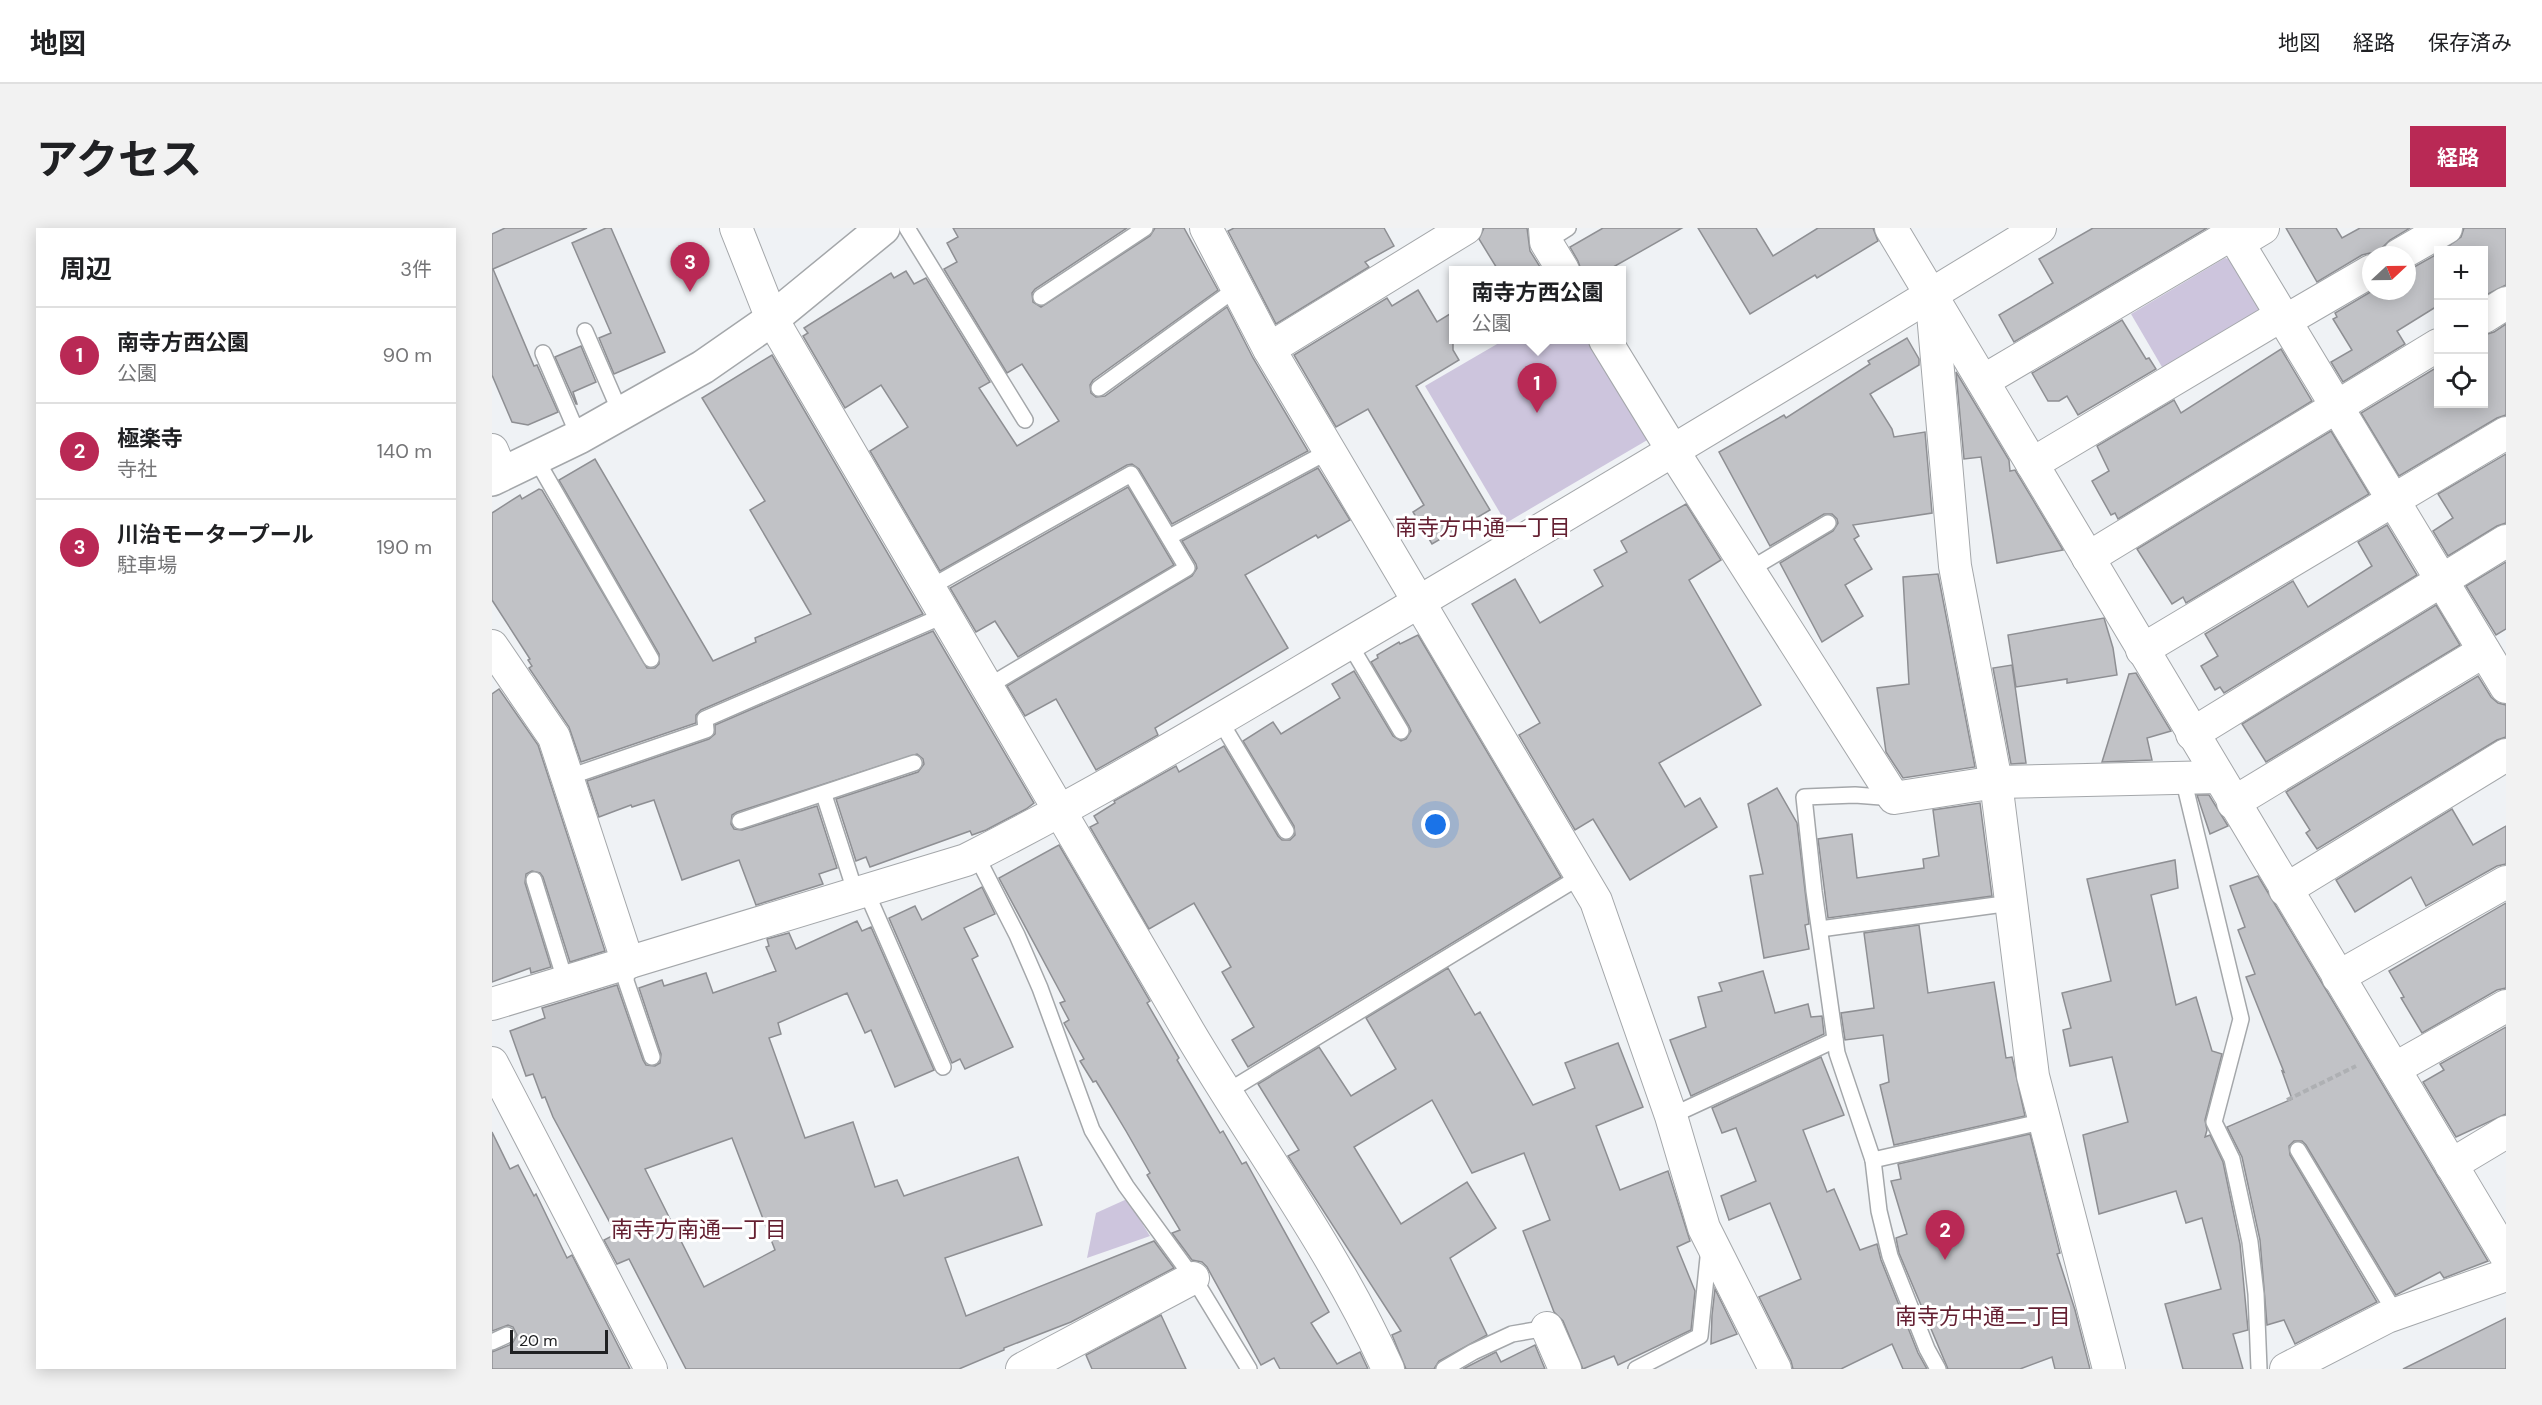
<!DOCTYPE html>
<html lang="ja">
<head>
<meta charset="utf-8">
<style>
	:root { --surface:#fff; --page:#f2f2f2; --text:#202124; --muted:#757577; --line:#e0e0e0; --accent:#b92955 }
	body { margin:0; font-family:"DM Sans","Noto Sans JP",sans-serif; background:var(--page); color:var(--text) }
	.controls { position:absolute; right:18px; top:18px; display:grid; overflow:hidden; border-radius:0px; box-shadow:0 3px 15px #0003 }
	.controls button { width:54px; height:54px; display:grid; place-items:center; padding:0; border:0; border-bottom:2px solid var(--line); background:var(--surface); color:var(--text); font:30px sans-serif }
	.compass { position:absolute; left:1870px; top:18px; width:54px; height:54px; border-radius:50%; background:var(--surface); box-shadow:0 3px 15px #0003; rotate:68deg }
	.scale { position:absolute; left:18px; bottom:15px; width:98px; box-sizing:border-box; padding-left:6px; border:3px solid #202123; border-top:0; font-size:16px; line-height:21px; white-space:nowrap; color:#202123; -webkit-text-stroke:4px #fff; paint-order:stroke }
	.you { position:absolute; left:944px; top:597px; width:21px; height:21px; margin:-15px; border:4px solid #fff; border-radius:50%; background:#1a73e8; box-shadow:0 0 0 9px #1a73e833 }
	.badge { display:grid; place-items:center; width:39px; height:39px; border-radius:50%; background:var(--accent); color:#fff; font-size:20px; font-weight:700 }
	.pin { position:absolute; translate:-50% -50px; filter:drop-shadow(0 2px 3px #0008) }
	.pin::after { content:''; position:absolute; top:32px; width:21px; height:18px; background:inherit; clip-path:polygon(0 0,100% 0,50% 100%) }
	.popup { position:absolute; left:957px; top:38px; width:177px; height:78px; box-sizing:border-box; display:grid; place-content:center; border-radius:0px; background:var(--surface); filter:drop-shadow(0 2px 4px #0005); font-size:20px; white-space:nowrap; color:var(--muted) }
	.popup b { font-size:22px; color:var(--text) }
	.popup::after { content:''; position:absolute; left:50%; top:100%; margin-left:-12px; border:12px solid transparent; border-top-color:var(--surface) }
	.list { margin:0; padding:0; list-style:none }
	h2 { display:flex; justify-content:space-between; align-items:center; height:78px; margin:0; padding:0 24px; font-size:26px }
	h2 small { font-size:20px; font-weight:400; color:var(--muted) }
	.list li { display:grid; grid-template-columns:39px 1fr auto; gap:18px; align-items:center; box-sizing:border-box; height:96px; padding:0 24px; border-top:2px solid var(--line) }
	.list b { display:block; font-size:22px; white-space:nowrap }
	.list p { margin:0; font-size:20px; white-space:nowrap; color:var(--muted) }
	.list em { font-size:20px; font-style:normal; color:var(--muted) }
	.icon { flex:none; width:33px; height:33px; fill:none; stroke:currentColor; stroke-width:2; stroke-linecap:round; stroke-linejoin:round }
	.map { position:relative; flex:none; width:2014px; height:1141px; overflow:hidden; border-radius:0px }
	header { display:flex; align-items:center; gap:36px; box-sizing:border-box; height:84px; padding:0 30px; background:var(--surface); border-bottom:2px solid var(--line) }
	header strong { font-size:28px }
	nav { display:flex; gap:33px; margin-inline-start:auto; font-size:21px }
	.intro { display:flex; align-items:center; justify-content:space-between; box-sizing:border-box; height:144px; padding:0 36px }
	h1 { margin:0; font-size:42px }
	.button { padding:15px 27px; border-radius:0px; background:var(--accent); color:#fff; font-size:21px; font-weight:700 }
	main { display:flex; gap:36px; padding:0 36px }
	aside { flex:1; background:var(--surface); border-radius:0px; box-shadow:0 3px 15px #0003 }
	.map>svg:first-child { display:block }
</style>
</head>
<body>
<header>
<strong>地図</strong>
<nav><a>地図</a><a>経路</a><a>保存済み</a></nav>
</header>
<div class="intro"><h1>アクセス</h1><a class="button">経路</a></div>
<main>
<aside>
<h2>周辺<small>3件</small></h2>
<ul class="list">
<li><span class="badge">1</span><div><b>南寺方西公園</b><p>公園</p></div><em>90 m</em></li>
<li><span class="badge">2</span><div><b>極楽寺</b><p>寺社</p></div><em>140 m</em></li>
<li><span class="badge">3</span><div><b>川治モータープール</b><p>駐車場</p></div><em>190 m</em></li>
</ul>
</aside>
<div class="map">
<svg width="2014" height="1141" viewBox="0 0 2014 1141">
	<rect width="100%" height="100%" fill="#eff2f5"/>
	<g fill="#cdc5dd">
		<polygon points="1733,30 1747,33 1775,81 1677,151 1639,86"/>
		<polygon points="1012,112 1098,112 1157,211 1014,295 933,158"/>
		<polygon points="635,971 658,1008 595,1030 604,985"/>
	</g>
	<g fill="#c1c2c6" stroke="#8e8f93" stroke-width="1.5" fill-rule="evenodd">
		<polygon points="13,0 95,0 1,41 42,138 45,137 66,184 36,197 20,194 0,147 0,6"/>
		<polygon points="114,0 119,0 173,124 122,146 107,110 119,105 80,15"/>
		<polygon points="461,0 635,0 543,61 540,65 541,74 549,79 658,8 663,0 692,0 726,62 601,152 598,157 599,165 604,169 613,168 735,79 761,130 816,223 680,296 647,241 640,236 635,237 448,343 378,223 416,199 389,157 353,180 311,108 316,105 312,100 399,45 402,50 414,43 422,56 434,50 498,154 487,160 525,218 567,193 530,136 515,145 452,41 465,34 455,15 466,9"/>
		<polygon points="742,0 892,0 902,18 873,34 877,39 784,96 736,3"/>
		<polygon points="992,0 1035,0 1038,23 1050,42 1006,42 987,11"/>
		<polygon points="1111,0 1190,0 1116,42 1089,42 1086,33 1078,19"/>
		<polygon points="1206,0 1264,0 1281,28 1326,0 1381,0 1386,13 1325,50 1323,47 1258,86"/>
		<polygon points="1601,0 1715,0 1522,114 1507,87 1561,55 1547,31"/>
		<polygon points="1794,0 1844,0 1850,10 1868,0 1918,0 1898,12 1891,19 1889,27 1878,25 1870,27 1825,54"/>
		<polygon points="1972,0 2014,0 2014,57 1992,68 1992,22 1951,22 1969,9"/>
		<polygon points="1947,25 1947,77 1905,103 1913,116 1851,154 1839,134 1860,122 1841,91 1845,89 1843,85 1880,63 1915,63 1915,43"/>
		<polygon points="926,62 945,94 961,84 961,122 967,132 924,158 998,282 940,316 921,284 932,277 876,181 844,199 802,127 895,70 900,78"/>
		<polygon points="1630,92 1654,131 1657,130 1664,141 1586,187 1575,168 1567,173 1556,173 1540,145"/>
		<polygon points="2014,96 2014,187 2005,190 1907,248 1869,185 1947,138 1947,176 1992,176 1992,107 2002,104"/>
		<polygon points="1415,110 1427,131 1427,137 1378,166 1400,201 1402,209 1433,204 1440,285 1361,297 1367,308 1362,311 1380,341 1353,357 1371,388 1330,414 1288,335 1341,303 1346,295 1345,291 1340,286 1332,286 1278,318 1227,224 1292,187 1294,190 1378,136 1376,133"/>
		<polygon points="89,118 104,154 81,164 85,176 84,176 63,129"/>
		<polygon points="1789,121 1820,173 1626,291 1623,285 1619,287 1600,253 1617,243 1605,218 1682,172 1689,185"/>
		<polygon points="280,127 431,386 209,482 204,487 204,495 89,534 77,499 37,440 40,438 36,432 38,431 0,372 0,285 28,267 30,271 47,261 50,262 155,440 163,440 167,436 167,426 67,252 103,231 221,433 264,414 263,410 319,386 258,282 273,273 210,170"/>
		<polygon points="1464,144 1517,232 1518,243 1523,242 1571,322 1505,335 1489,229 1472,231"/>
		<polygon points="1839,203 1877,266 1694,375 1691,369 1680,376 1645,321"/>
		<polygon points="2014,226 2014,295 2005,298 1956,328 1941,303 1961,290 1946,266"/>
		<polygon points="826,240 858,292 826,310 824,307 753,347 796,420 663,500 666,507 604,542 564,471 533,488 515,458 700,348 705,340 704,336 690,313"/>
		<polygon points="636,259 682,337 526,429 503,393 484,404 458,360"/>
		<polygon points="1194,276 1229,332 1197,352 1269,477 1167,535 1193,579 1208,570 1225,599 1138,652 1101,591 1083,602 1027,507 1048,495 980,376 1023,351 1048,395 1111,358 1102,342 1135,324 1129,313"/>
		<polygon points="1895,297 1925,347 1732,465 1728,459 1723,462 1709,438 1726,428 1713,406 1801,353 1816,379 1880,338 1866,314"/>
		<polygon points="2014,334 2014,401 2004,407 1974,358"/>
		<polygon points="1446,346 1483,539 1411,550 1394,524 1385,460 1417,456 1411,349"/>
		<polygon points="1944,377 1968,417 1774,534 1750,496"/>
		<polygon points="1612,390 1621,420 1625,447 1575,455 1575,451 1524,459 1516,407"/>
		<polygon points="441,403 542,575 534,581 494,602 480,607 478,603 378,639 374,629 364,633 344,571 426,544 432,536 431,531 425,526 245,584 240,587 239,596 242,601 250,602 325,578 345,640 327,646 331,656 264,677 247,632 190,652 162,572 140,579 139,577 107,589 95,553 217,511 223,506 223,497"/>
		<polygon points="926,407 1069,649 756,839 740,812 762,799 730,744 739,739 702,675 657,701 598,599 606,595 602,588 623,575 622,573 684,538 687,544 732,518 786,608 790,612 798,612 803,607 802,598 751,513 781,494 789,506 848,470 840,456 862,443 901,508 909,513 914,511 919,503 917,498 879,434 886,430 885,427 907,414 908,416"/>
		<polygon points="1520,437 1534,535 1519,536 1501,440"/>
		<polygon points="1644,445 1679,503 1655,510 1660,532 1610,534 1637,446"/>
		<polygon points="1986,448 1999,469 2006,475 2014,477 2014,509 2005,512 1825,621 1814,605 1818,602 1794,564"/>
		<polygon points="7,461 46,517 113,723 78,734 51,649 48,645 40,643 34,646 33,655 59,739 39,745 38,740 0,754 0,466"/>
		<polygon points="1285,560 1305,595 1317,696 1313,697 1317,721 1272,730 1258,648 1271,646 1256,576"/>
		<polygon points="1705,567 1717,567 1736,598 1718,606"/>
		<polygon points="1488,575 1500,668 1336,690 1326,611 1360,606 1365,650 1432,640 1431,631 1447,628 1441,582"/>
		<polygon points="1960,581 1981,617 2014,598 2014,636 2005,638 1934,678 1919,649 1863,684 1844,652"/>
		<polygon points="567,617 658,773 655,775 687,830 685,832 728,905 731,903 750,936 754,934 837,1084 819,1095 845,1136 868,1124 876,1141 788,1141 782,1130 769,1137 715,1039 710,1034 700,1032 680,1005 688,1002 655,947 658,945 634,903 604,853 601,854 588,833 592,831 572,795 577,792 568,775 573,773 507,650"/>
		<polygon points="1683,632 1686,660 1659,667 1684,777 1704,769 1720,823 1730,826 1713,892 1715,902 1713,909 1718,907 1731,934 1748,1016 1756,1102 1741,1106 1751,1141 1691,1141 1673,1076 1729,1061 1710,990 1694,995 1684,963 1607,986 1591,907 1636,894 1620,829 1578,838 1571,802 1579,800 1570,765 1619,753 1595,651"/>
		<polygon points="1766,648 1996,1033 1952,1050 1948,1044 1904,1067 1814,917 1810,913 1802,913 1797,918 1798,927 1885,1074 1803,1116 1792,1092 1775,1097 1768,1012 1750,929 1735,899 1800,871 1790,843 1792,844 1754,749 1763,746 1746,702 1753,699 1738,658"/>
		<polygon points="490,659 503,686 472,700 486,728 480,731 521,819 473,841 468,831 460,835 397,690 423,678 430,692"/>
		<polygon points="2014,675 2014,760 2005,762 1930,805 1909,770 1912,769 1897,743"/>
		<path d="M365,693L370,703L379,699L442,842L403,859L379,802L373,805L355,765L286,795L289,806L277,810L313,910L361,894L383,959L405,952L412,968L526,929L550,997L453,1030L474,1088L662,1013L682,1040L579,1094L512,1120V1122L467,1141H194L137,1031L125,1036L112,1012L124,1006L61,889L53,869L50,870L41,846L34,848L18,803L53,790L50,780L125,757L151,832L154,837L163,838L168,835L169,826L147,760L170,752L172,758L214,745L221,765L284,743L274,719L277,718L275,711L297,705L304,721ZM240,910L283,1022L212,1059L153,941Z"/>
		<polygon points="1427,697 1436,765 1502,754 1514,830 1520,829 1533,888 1402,917 1388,857 1397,854 1391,807 1353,812 1349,785 1382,780 1372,705"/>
		<polygon points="956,740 983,787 988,784 1041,877 1083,860 1073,835 1126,815 1151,879 1104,898 1128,962 1176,943 1198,1013 1185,1019 1203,1063 1199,1102 1126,1137 1122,1128 1091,1141 1071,1093 1062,1084 1031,1003 1058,992 1032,925 980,945 940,872 862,919 909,996 975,954 1004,1000 958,1030 995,1107 947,1133 942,1141 914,1141 900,1107 909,1103 796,928 807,922 766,856 827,819 859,868 904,841 874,790"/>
		<polygon points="1271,743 1283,785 1316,776 1319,789 1330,788 1332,806 1199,868 1178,812 1214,799 1206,769 1230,763 1227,755"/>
		<polygon points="2014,799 2014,886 1964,909 1931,854 1952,842 1948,836"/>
		<polygon points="1329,829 1352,887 1311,902 1335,964 1342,961 1368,1022 1385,1016 1389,1032 1426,1125 1435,1141 1411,1141 1400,1116 1349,1141 1301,1141 1299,1133 1267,1069 1309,1051 1278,975 1237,992 1229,968 1264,953 1244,900 1230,905 1220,880"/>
		<polygon points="0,904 18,941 26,937 42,968 44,966 75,1030 80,1027 138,1141 0,1141 0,1124 20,1116 25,1107 21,1099 16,1097 0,1103"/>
		<polygon points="1538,906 1568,1025 1565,1026 1583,1082 1598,1141 1563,1141 1560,1129 1528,1141 1456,1141 1407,1025 1404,1010 1415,1006 1399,953 1409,951 1406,936"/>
		<polygon points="1223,1061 1245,1106 1219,1116 1220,1087"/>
		<polygon points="669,1087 694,1141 600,1141 594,1127"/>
		<polygon points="2014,1090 2014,1141 1911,1141"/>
		<polygon points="1043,1117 1053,1141 971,1141 1004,1124 1009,1134"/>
	</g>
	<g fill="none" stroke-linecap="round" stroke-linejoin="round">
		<g stroke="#a4a7aa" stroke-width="18">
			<g id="service">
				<polyline points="415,0 533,192"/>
				<polyline points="1054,14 1076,0"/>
				<polyline points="549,69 653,0"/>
				<polyline points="93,103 129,186"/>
				<polyline points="51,125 87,209"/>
				<polyline points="607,160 745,60"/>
				<polyline points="44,231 159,431"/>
				<polyline points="677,309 837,223"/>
				<polyline points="1257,342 1336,295"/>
				<polyline points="437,360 639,246 695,340 495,459"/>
				<polyline points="857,415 909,503"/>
				<polyline points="727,491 794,603"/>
				<polyline points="77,549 214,502 213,491 453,387"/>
				<polyline points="1691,550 1749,791 1722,894 1740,931 1758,1014 1764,1066 1767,1141"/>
				<polyline points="332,567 364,666"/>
				<polyline points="1402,570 1363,567 1312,569 1322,663 1345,825 1381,932 1387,983 1398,1028 1435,1121 1446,1141"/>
				<polyline points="248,593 422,535"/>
				<polyline points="484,627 525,707 548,760 600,902 634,958 704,1054 757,1141"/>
				<polyline points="42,652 74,755"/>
				<polyline points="374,663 451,839"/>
				<polyline points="1328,701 1519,675"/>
				<polyline points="136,735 134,753 160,829"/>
				<polyline points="733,865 1089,648"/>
				<polyline points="1179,888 1343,812"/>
				<polyline points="1806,922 1904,1086"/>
				<polyline points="1381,932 1553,893"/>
				<polyline points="0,1114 15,1107"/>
				<polyline points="952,1141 981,1124 1020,1106 1055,1100"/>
				<polyline points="1144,1141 1208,1108 1217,1020"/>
			</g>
		</g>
		<g stroke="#a4a7aa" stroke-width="34">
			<g id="minor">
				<path d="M244,0L280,91C419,329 558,567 697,804C764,917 842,1021 896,1141"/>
				<polyline points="714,0 777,121 1104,673 1179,888 1212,1000 1283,1141"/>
				<polyline points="1053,0 1054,14 1071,42"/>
				<polyline points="1399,0 2014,1028"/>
				<polyline points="1737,0 2014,459"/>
				<polyline points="1746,15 1771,0"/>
				<polyline points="1907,27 1954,0"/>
				<polyline points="1440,74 1463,338 1504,554 1541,848 1617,1141"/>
				<polyline points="1992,89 2014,75"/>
				<polyline points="1793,93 1879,43"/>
				<polyline points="1113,112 1181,223 1402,570 1504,554 1726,549"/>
				<polyline points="777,121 974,0"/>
				<polyline points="1491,153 1740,6"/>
				<polyline points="0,222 10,246"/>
				<polyline points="1540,236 1790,87"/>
				<polyline points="1596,330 1946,117"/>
				<polyline points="0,418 62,509 136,735"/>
				<polyline points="1650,422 2014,205"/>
				<polyline points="1700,506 2014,313"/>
				<polyline points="1741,575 1992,423"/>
				<polyline points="1793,662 2014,527"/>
				<polyline points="1846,749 2014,654"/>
				<path d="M0,776L474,632C617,560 755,475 893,394C1113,264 1331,133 1548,0"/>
				<polyline points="0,835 159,1141"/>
				<polyline points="1902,841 2014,778"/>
				<polyline points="1959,937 2014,904"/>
				<polyline points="1055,1100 1073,1141"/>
				<polyline points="530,1141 701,1050"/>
				<polyline points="1794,1141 1895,1089 2014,1047"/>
			</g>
		</g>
		<g stroke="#a4a7aa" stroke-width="36">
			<polyline id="tertiary" points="0,251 87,209 211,139 280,91 391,0"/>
		</g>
		<polyline stroke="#aeb0b3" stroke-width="4" stroke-dasharray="6 3" stroke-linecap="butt" points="1795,872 1864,838"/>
		<use href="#service" stroke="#fff" stroke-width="15"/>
		<use href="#minor" stroke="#fff" stroke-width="32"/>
		<use href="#tertiary" stroke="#fff" stroke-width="33"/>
	</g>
	<g text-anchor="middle" stroke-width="6" stroke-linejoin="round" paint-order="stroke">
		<g font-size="22" fill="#641f31" stroke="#fff">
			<text x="991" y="307">南寺方中通一丁目</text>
			<text x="207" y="1009">南寺方南通一丁目</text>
			<text x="1491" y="1096">南寺方中通二丁目</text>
		</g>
	</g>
</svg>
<div class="controls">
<button>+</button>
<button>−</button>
<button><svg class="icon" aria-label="locate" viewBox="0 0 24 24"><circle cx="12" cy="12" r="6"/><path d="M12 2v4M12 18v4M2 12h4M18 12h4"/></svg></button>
</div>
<svg class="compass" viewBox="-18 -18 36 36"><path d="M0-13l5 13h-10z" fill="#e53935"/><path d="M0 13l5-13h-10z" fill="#757577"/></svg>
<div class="scale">20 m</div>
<div class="you"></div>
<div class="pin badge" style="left:1045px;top:185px">1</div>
<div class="popup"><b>南寺方西公園</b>公園</div>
<div class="pin badge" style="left:1453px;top:1032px">2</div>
<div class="pin badge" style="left:198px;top:64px">3</div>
</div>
</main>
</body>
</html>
